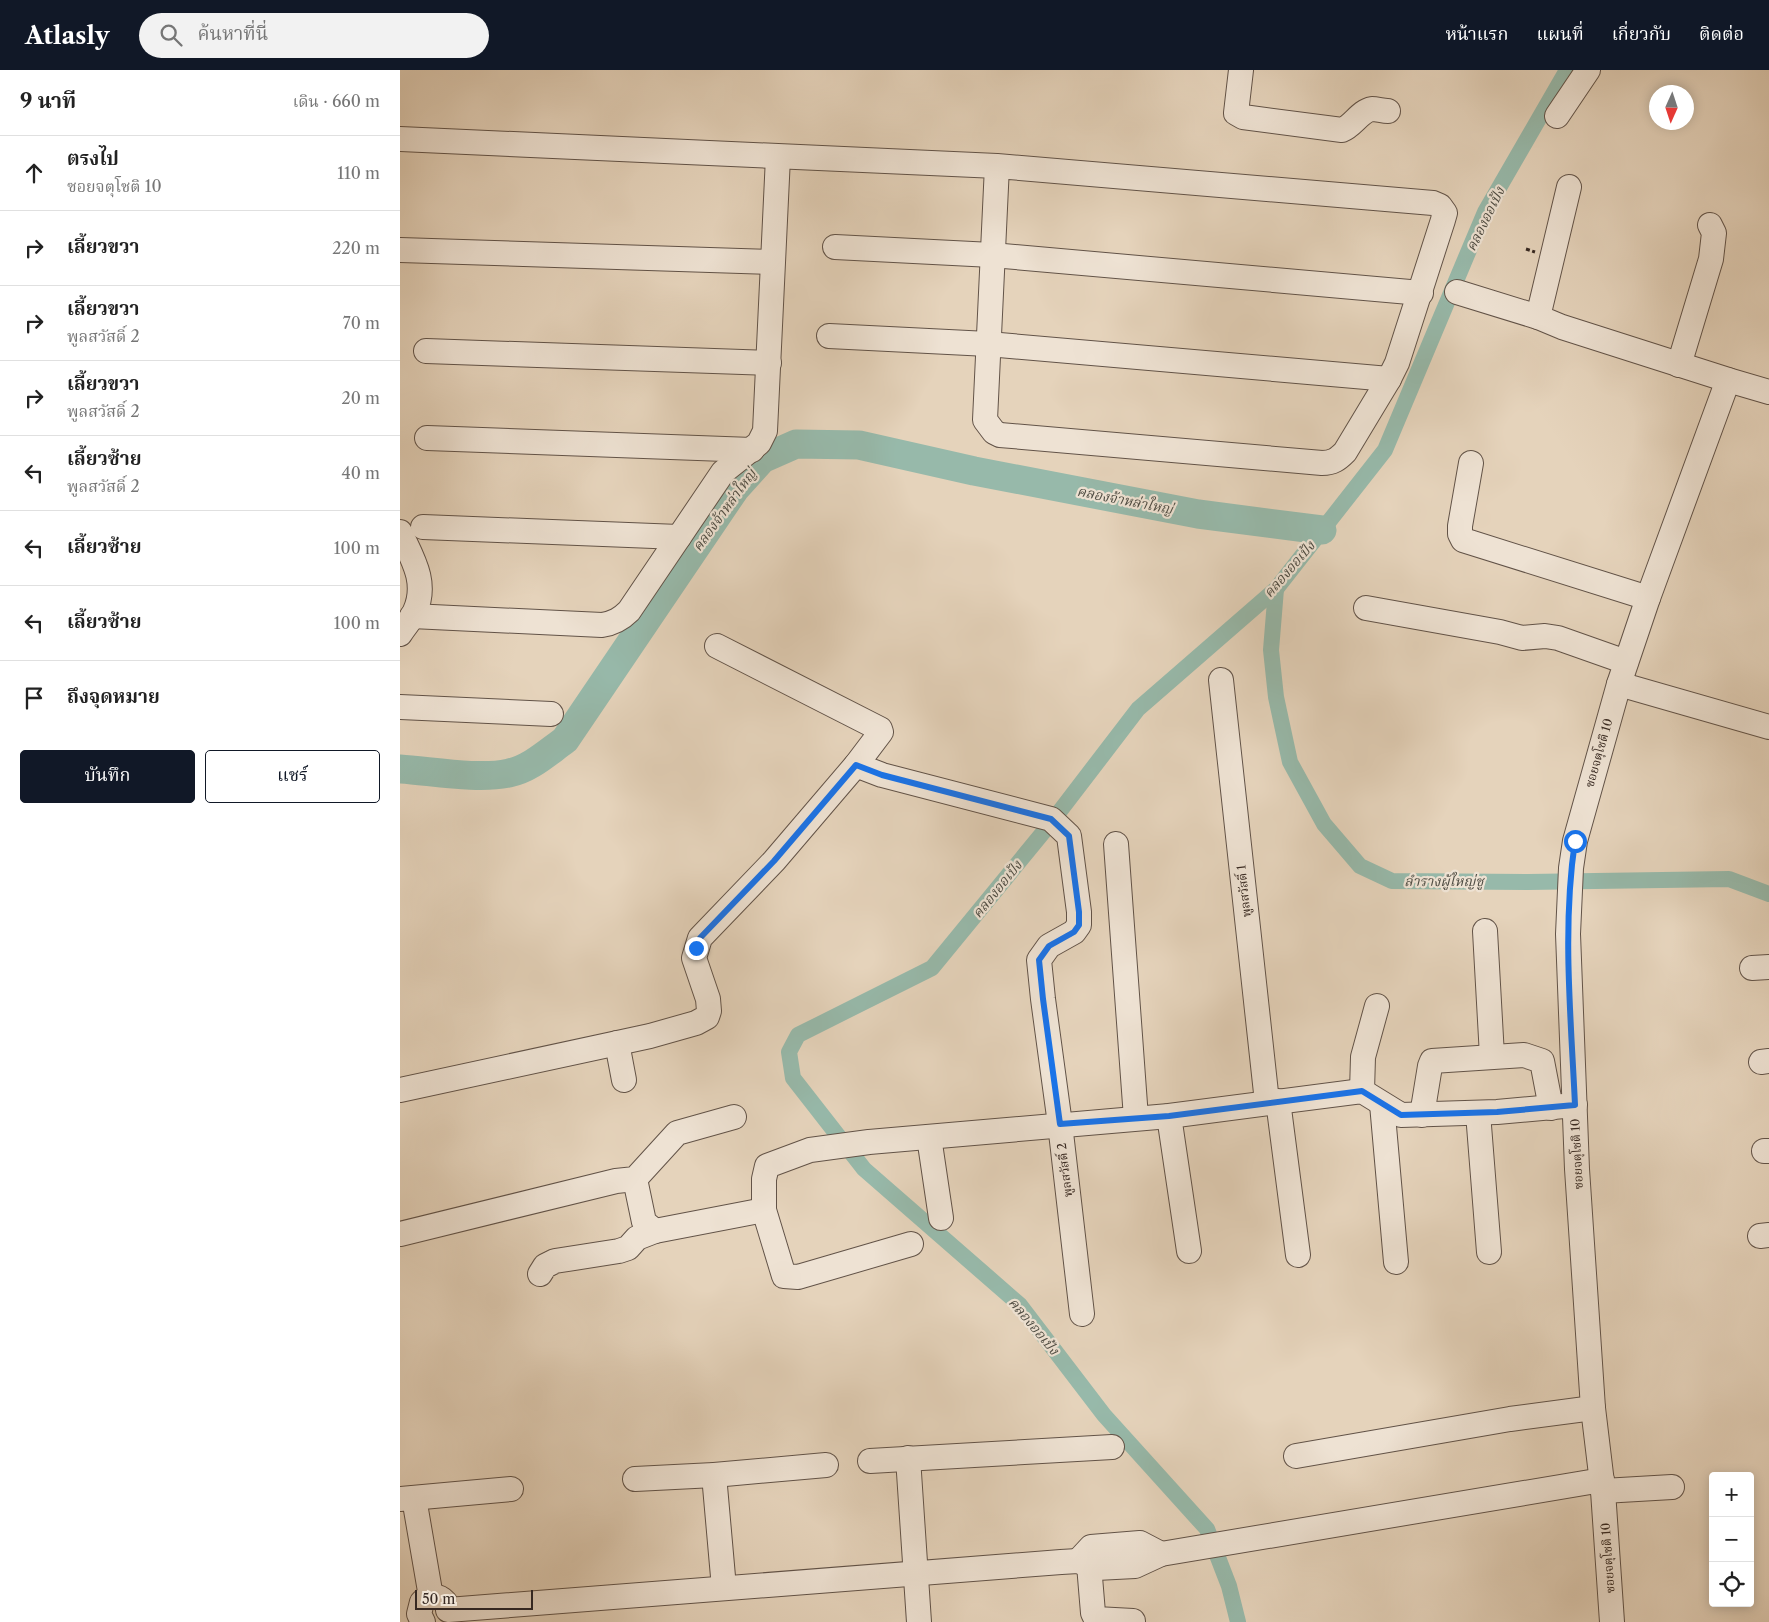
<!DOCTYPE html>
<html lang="th">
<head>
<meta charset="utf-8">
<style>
	:root { --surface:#fff; --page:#f2f2f2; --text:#222; --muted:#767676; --line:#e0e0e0; --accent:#111827 }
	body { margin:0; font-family:"Libre Caslon Text","Noto Serif Thai",serif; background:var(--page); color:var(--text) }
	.controls { position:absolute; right:15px; bottom:15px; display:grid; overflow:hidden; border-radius:5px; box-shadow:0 2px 12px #0003 }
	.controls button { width:45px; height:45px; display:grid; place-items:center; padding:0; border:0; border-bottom:1px solid var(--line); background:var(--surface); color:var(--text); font:25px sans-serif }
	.compass { position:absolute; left:1249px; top:15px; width:45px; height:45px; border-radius:50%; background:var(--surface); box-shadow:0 2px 12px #0003; rotate:183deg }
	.scale { position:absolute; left:15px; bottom:12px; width:118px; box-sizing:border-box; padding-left:5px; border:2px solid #362821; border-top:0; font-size:14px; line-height:18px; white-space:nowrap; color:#362821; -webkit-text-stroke:4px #eee2d3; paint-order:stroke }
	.stop { position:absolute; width:15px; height:15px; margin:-11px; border:4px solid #1a73e8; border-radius:50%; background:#fff }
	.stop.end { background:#1a73e8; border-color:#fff; box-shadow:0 1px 5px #0008 }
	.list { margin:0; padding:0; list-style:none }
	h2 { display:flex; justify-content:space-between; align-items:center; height:65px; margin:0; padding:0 20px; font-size:21px }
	h2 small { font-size:16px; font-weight:400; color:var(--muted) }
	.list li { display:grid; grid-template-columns:32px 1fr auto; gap:15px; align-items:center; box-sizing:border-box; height:75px; padding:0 20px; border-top:1px solid var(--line) }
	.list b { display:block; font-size:19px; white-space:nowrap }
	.list p { margin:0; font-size:16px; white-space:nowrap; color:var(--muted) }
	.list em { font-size:16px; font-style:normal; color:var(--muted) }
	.actions { display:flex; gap:10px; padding:15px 20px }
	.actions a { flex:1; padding:11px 0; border:1px solid var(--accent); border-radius:5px; text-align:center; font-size:18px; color:var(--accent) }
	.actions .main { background:var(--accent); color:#fff }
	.icon { flex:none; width:28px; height:28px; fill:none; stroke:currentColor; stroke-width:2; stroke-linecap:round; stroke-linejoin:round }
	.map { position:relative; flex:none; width:1369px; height:1552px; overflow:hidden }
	header { display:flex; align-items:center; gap:30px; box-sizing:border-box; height:70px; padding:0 25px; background:var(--accent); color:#fff }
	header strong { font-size:24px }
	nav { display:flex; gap:28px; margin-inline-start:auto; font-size:18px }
	.search { width:350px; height:45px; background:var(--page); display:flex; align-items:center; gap:12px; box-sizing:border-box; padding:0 18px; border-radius:28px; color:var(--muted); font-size:19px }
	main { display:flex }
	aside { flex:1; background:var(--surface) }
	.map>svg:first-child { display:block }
</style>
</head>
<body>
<header>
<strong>Atlasly</strong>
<div class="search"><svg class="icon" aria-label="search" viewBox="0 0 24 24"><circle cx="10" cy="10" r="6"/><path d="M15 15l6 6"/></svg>ค้นหาที่นี่</div>
<nav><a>หน้าแรก</a><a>แผนที่</a><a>เกี่ยวกับ</a><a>ติดต่อ</a></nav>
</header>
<main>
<aside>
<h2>9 นาที<small>เดิน · 660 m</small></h2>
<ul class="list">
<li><svg class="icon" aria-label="ahead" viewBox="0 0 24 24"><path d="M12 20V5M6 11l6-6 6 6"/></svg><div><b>ตรงไป</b><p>ซอยจตุโชติ 10</p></div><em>110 m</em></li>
<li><svg class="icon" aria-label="right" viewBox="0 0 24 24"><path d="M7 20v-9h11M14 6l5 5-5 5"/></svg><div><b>เลี้ยวขวา</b></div><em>220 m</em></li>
<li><svg class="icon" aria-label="right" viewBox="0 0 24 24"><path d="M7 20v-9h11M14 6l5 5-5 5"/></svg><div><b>เลี้ยวขวา</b><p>พูลสวัสดิ์ 2</p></div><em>70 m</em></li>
<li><svg class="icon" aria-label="right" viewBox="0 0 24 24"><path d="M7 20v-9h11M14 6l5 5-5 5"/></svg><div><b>เลี้ยวขวา</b><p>พูลสวัสดิ์ 2</p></div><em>20 m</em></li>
<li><svg class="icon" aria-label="left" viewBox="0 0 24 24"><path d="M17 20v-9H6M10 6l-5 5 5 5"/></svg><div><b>เลี้ยวซ้าย</b><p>พูลสวัสดิ์ 2</p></div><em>40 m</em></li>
<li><svg class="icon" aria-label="left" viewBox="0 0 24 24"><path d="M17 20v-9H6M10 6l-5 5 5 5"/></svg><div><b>เลี้ยวซ้าย</b></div><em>100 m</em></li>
<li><svg class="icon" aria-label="left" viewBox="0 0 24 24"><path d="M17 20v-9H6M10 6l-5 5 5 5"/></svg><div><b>เลี้ยวซ้าย</b></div><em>100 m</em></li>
<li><svg class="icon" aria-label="arrive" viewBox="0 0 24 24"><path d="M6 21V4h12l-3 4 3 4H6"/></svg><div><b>ถึงจุดหมาย</b></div></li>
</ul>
<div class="actions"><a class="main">บันทึก</a><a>แชร์</a></div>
</aside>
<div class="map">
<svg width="1369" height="1552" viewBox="0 0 1369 1552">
	<rect width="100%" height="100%" fill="#e5d3bb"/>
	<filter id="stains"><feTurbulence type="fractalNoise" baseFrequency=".004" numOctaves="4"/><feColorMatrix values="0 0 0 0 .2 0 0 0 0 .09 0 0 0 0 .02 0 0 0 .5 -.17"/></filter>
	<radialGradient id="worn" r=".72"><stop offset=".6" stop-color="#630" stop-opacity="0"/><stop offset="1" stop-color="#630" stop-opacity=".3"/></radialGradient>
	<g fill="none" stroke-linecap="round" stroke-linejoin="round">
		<g stroke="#97b9aa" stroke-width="16">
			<polyline points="876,519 871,580 876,627 890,692 924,754 960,796 992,811 1128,812 1329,809 1369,824"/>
			<polyline points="838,1552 829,1516 807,1459 704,1345 620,1235 464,1099 393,1008 389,982 398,965 532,898 650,754 738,639 876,519 985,380 1085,142 1167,0"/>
		</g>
		<path stroke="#97b9aa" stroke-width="29" d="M0,699C31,701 79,710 109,703C130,699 148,682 165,670L335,419L362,389L396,374L459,375L574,401L798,444L922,460"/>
		<g stroke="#625348" stroke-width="26">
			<g id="minor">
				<path d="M841,0L836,43L843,47L942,60C953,56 960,41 972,39C977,39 983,41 988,41"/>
				<polyline points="1157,46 1188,0"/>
				<path d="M0,69L597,96L1033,133L1040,136L1045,143L1043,150L997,293L989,309L945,382C938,389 933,393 922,393L600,365L594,362L585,350L597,96"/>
				<polyline points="1169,117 1138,247 1162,257 1328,310 1369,322"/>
				<polyline points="435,177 592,185 1021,223"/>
				<polyline points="0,180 372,192"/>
				<polyline points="1057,222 1138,247"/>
				<polyline points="429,266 588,274 989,309"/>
				<polyline points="26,281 369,293"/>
				<polyline points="1279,295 1311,189 1314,163 1310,155"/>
				<polyline points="27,368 352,380"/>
				<polyline points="1071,393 1060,456 1060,464 1063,470 1248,528"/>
				<polyline points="23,457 279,467"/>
				<path d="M0,462C12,488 28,512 15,541C12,549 5,556 0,564"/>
				<polyline points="966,538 1100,562 1122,568 1145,566 1158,568 1226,592"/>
				<path d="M12,546L202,555C214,553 221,549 229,541L323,402L359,373L365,361L378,87"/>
				<polyline points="317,576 480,659 481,662 456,695"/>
				<polyline points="821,610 867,1032"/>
				<polyline points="1219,614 1369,657"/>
				<polyline points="0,637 151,644"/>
				<polyline points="716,774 736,1048"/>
				<polyline points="1085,861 1092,986"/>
				<polyline points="1352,898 1369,897"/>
				<polyline points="217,973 224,1010"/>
				<polyline points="1361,992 1369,991"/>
				<polyline points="0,1020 250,966 296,953 307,947 309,941 308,929 294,888 300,868 374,791 456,695 482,705 651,749 669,766 679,842 679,855 674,862 649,876 639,890 643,929 660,1054 682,1244"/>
				<polyline points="962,1021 963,987 977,936"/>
				<polyline points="878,1031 898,1185"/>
				<polyline points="982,1034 996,1192"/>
				<polyline points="1078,1043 1089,1182"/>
				<polyline points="1022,1045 1030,996 1032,991 1124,985 1142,991 1151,1038"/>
				<polyline points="769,1046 789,1181"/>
				<polyline points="529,1067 541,1148"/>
				<polyline points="1364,1081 1369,1081"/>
				<polyline points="235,1109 244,1152 255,1161"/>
				<polyline points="0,1164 216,1111 235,1109 277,1063 334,1047"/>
				<polyline points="1360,1166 1369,1165"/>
				<polyline points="511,1174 398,1207 384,1206 364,1140 364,1109 367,1096 410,1080 469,1072 769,1046 962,1021 1001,1045 1097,1042 1175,1035"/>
				<polyline points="140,1204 145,1196 155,1191 219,1181 228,1178 237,1168 255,1161 364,1140"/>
				<polyline points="896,1386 1110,1349 1193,1338"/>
				<polyline points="508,1388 519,1552"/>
				<polyline points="470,1391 712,1377"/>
				<polyline points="314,1405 324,1518"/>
				<polyline points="235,1409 314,1405 426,1395"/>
				<polyline points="1203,1421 1272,1417"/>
				<polyline points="14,1428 31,1527"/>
				<polyline points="0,1429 111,1419"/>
				<polyline points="678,1491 691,1477 740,1473 761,1484"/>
				<polyline points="689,1495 693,1543 696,1549 733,1551"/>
				<polyline points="48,1540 661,1492 678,1491 696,1498 735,1496 761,1484 1202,1410"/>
				<path d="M23,1552L19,1544L22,1532C29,1526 38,1524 45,1532"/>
				<polyline points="1212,1552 1203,1421 1193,1338 1177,1099 1168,864 1171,798 1175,771 1219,614 1248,528 1328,310"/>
			</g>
		</g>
		<polyline stroke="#362821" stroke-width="3" stroke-dasharray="4 2.5" stroke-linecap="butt" points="1126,179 1135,182"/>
		<use href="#minor" stroke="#eee2d3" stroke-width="24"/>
	</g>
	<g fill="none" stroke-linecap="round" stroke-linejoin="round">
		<path stroke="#1a73e8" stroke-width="6" d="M296,878L300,868L374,791L456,695L482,705L651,749L669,766L679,842V855L674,862L649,876L639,890L643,929L660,1054L769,1046L962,1021L1001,1045L1097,1042L1175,1035C1171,948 1162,858 1175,771"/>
	</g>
	<g text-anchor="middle" stroke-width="4.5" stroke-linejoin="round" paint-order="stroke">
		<g font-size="12" fill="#362821" stroke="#eee2d3">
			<text transform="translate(1199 683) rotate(-74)" y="4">ซอยจตุโชติ 10</text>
			<text transform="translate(844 821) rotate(-96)" y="4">พูลสวัสดิ์ 1</text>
			<text transform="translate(1177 1084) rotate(-93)" y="4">ซอยจตุโชติ 10</text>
			<text transform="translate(665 1100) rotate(-97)" y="4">พูลสวัสดิ์ 2</text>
			<text transform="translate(1208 1488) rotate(-94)" y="4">ซอยจตุโชติ 10</text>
		</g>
		<g font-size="14" font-style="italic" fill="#4e4c43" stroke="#eee2d3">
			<text transform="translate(1085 149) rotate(-64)" y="5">คลองออเป้ง</text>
			<text transform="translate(725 430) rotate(11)" y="5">คลองจ้าหล่าใหญ่</text>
			<text transform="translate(324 440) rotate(-54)" y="5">คลองจ้าหล่าใหญ่</text>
			<text transform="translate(889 499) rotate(-49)" y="5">คลองออเป้ง</text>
			<text x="1044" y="816">ลำรางผู้ใหญ่ชู</text>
			<text transform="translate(597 819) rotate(-51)" y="5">คลองออเป้ง</text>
			<text transform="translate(634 1256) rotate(50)" y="5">คลองออเป้ง</text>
		</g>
	</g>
	<rect width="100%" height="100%" filter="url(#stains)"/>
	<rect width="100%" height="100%" fill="url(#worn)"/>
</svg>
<div class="controls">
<button>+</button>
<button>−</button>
<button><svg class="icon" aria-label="locate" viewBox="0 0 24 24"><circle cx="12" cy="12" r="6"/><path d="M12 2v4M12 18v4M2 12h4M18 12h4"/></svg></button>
</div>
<svg class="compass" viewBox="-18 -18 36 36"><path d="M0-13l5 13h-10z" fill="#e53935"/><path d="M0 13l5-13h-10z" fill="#767676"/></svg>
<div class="scale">50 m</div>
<div class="stop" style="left:1175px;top:771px"></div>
<div class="stop end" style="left:296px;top:878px"></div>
</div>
</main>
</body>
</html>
